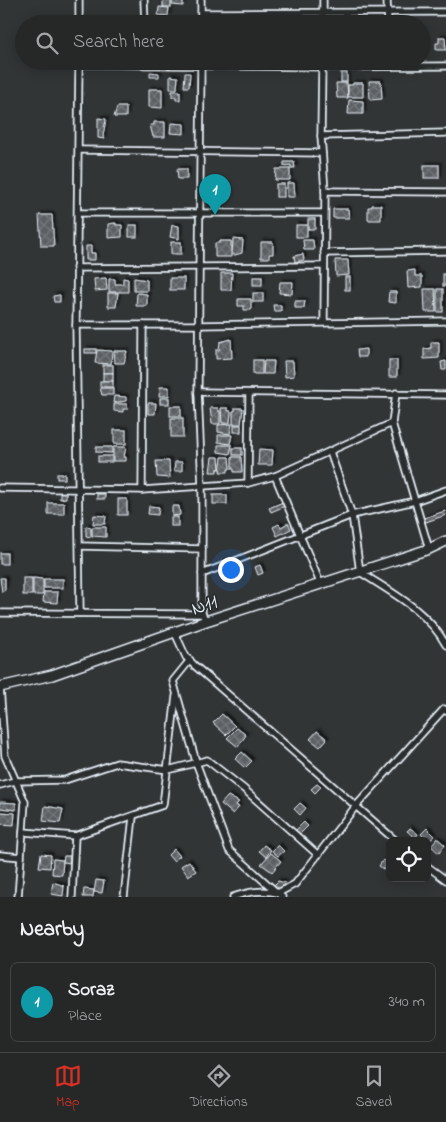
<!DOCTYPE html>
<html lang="en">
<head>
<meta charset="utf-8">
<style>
	:root { --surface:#262828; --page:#323434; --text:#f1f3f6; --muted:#a4a6a8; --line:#424445; --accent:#d93025 }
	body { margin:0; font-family:"Indie Flower",sans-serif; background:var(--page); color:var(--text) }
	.controls { position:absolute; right:15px; bottom:15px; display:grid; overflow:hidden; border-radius:8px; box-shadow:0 2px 12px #0003 }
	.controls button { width:45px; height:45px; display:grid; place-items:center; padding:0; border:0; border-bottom:1px solid var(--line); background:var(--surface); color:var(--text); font:25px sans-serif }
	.you { position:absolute; left:230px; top:569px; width:18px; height:18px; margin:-12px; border:4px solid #fff; border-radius:50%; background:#1a73e8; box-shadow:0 0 0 8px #1a73e833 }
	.badge { display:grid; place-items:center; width:32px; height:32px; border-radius:50%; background:var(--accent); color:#fff; font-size:16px; font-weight:700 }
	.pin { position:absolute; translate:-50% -41px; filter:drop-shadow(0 1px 2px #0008) }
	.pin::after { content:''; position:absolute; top:26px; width:18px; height:15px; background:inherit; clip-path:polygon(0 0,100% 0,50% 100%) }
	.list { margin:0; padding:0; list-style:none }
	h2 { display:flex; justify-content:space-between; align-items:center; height:65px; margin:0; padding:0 20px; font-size:21px }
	h2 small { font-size:16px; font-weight:400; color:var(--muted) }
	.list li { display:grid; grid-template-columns:32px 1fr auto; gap:15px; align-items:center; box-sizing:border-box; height:80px; margin:0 10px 10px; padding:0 10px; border:1px solid var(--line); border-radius:8px }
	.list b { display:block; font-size:19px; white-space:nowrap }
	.list p { margin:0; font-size:16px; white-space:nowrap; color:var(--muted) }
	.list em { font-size:16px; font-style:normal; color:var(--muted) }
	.icon { flex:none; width:28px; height:28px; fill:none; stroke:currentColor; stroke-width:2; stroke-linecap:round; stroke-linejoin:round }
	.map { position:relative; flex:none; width:446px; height:897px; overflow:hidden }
	.search { position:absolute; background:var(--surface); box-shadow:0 2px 12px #0003; left:15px; right:15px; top:15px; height:55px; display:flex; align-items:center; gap:12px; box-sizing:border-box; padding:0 18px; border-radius:28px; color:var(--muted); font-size:19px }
	.sheet { height:155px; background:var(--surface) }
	nav { display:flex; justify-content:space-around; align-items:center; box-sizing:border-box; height:70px; border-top:1px solid var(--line); background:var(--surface); font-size:14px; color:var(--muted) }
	nav a { display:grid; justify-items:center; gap:2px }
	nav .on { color:var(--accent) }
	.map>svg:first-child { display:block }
</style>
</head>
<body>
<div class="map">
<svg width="446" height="897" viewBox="0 0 446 897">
	<defs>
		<pattern id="building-cross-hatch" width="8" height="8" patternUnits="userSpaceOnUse" patternTransform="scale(1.25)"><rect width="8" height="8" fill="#5c6063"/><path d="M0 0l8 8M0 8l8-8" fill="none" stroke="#73777a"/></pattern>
		<filter id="shadow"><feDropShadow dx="2.5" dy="-2.5" stdDeviation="1" flood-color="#0009"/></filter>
	</defs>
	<rect width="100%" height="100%" fill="#323536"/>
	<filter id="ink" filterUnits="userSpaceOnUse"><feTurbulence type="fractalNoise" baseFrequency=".02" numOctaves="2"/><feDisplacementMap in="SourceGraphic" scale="10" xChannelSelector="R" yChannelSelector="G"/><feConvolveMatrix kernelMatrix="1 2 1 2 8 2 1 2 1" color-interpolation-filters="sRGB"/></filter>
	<g filter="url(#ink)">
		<g fill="url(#building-cross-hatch)" stroke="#e8f1f8" filter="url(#shadow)">
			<rect x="163" y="0" width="8" height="7"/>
			<polygon points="172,0 183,0 183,6 172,5"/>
			<polygon points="159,7 169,8 168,16 158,15"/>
			<rect x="221" y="15" width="9" height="9"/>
			<polygon points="439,37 445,37 446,50 436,50 436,43 439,43"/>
			<polygon points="150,72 159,73 159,77 150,77"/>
			<polygon points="185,73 190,73 189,87 184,87"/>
			<rect x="341" y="73" width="6" height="9"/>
			<polygon points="170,76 178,77 177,89 170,89"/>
			<polygon points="369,81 381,81 382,99 370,100"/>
			<polygon points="336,83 347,83 348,98 337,98"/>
			<polygon points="353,83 363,83 363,97 348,97 348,85 353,85"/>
			<polygon points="149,89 162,89 162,108 149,107"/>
			<polygon points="172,91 180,91 180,100 176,100 176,97 172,97"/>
			<polygon points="349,100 363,101 363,114 348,114"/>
			<polygon points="117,107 126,107 126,117 114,117"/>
			<polygon points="98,118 106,119 103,136 105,139 98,138"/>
			<polygon points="154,122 165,122 165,137 153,137 150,125 154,125"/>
			<polygon points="171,123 184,124 184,134 170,133"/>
			<polygon points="284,162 294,162 295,168 291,168 291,165 284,166"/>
			<rect x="424" y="165" width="15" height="13"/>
			<polygon points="177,169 187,169 187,179 178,179"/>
			<polygon points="276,169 290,169 290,180 275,180"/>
			<polygon points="287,183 294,183 295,197 287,197"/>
			<rect x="276" y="184" width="8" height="13"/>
			<polygon points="372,205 381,205 381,220 368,220 368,207 372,207"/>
			<polygon points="333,209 348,209 349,218 333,218"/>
			<polygon points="39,215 52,215 54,246 41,246"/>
			<rect x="308" y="219" width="7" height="10"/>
			<polygon points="116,223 116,225 122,225 122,237 108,238 108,224"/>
			<rect x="129" y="225" width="8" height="12"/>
			<polygon points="172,225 179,226 179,239 170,237"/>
			<rect x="296" y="225" width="11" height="12"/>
			<polygon points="233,239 243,240 242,253 235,255 232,255"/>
			<polygon points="303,240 313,240 314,250 304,250"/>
			<polygon points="220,241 231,241 231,257 215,257 215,243 220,243"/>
			<rect x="171" y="242" width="10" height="12"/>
			<polygon points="261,242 273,242 273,254 269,254 269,258 261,258"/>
			<polygon points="86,246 91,246 91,253 95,253 95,260 86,260"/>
			<polygon points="303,254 304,260 295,262 294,256"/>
			<polygon points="335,260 348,260 349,275 336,276"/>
			<polygon points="415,270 415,276 422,276 422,287 408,288 407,271"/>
			<polygon points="221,273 232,273 231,290 221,290"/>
			<rect x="443" y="274" width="3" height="12"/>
			<rect x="253" y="277" width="9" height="8"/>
			<rect x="345" y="277" width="5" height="13"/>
			<polygon points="106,278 107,290 95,291 94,279"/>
			<polygon points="123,278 128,279 128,292 109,292 109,279 115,279 115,284 123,284"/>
			<polygon points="134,278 147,280 147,291 134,291"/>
			<rect x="170" y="278" width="14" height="12"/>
			<polygon points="280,282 293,282 292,294 279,293"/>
			<polygon points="424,289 435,289 436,312 425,312"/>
			<rect x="437" y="289" width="6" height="23"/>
			<polygon points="389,292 396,292 396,303 388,302"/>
			<polygon points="108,293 118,293 116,307 108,307"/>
			<polygon points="137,293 147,294 147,306 136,306"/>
			<rect x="253" y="293" width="10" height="9"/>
			<polygon points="60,295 60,302 54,302 53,296"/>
			<polygon points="238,299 251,299 251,310 244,310 244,306 238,306"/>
			<polygon points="295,301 305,301 304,308 295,308"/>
			<polygon points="273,305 281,305 281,311 274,311"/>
			<polygon points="231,339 232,358 216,359 216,350 219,350 220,342"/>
			<polygon points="431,342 439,342 439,358 424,359 424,349 431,348"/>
			<rect x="85" y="349" width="11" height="4"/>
			<polygon points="366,349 366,357 358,357 357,350"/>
			<polygon points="97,350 112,351 111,364 95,363"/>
			<polygon points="114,351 127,351 124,363 115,363"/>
			<rect x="253" y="360" width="9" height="14"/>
			<rect x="389" y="360" width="8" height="17"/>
			<polygon points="264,361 274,361 273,374 263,374"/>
			<polygon points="284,361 293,361 294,376 285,377"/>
			<polygon points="446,361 446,370 442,370 441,362"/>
			<rect x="103" y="365" width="10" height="8"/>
			<rect x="103" y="373" width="10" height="8"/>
			<rect x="100" y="381" width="13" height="6"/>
			<polygon points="160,387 169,387 169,396 159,396"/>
			<polygon points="100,388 113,388 113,395 102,395"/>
			<polygon points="114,396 126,397 126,401 113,403"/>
			<rect x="160" y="398" width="9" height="6"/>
			<polygon points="148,403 156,403 155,414 148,414"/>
			<polygon points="114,404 127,404 127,409 123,409 123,412 114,411"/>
			<rect x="170" y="406" width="11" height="10"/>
			<polygon points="210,408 218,408 218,411 220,411 220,424 212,424"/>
			<polygon points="221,408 228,408 228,411 231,411 230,423 222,423"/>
			<polygon points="235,408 243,408 241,424 233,424 233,411 235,411"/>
			<rect x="171" y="418" width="12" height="19"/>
			<polygon points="232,424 230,434 218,432 218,425"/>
			<rect x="234" y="425" width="7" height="7"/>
			<rect x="114" y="430" width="12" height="14"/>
			<polygon points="218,435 232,435 230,444 218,442"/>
			<polygon points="218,445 232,445 230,454 218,452"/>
			<polygon points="96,447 112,447 112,453 96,452"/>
			<polygon points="113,447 126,447 124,457 126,457 126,461 113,461"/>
			<rect x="233" y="448" width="9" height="7"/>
			<polygon points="259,449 273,450 272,465 258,465"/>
			<rect x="98" y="456" width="14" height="6"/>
			<polygon points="212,457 219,457 220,469 217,469 217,472 210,472"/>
			<polygon points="222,457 229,457 230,469 228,469 228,472 220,472"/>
			<polygon points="232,457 241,457 242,472 234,472 234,469 232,469"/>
			<polygon points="156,461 169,461 170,478 157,477"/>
			<polygon points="175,462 182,462 182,471 174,471"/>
			<rect x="57" y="474" width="8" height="5"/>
			<polygon points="66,490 66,498 60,499 60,491"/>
			<rect x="97" y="494" width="8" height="5"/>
			<rect x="213" y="495" width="14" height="9"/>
			<rect x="118" y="499" width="9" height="16"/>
			<polygon points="283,502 285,506 271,512 269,508"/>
			<rect x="48" y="503" width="16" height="11"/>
			<polygon points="149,506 159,507 158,515 148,514"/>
			<polygon points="172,506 179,506 180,515 172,516"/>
			<polygon points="445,511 446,515 426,522 424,518"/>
			<polygon points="94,515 106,516 105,524 93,524"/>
			<rect x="171" y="517" width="7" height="9"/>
			<polygon points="288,523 291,529 277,536 273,527 279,524 281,527"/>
			<polygon points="86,526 91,527 91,537 86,536"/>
			<polygon points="92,527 106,527 106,537 92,536"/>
			<rect x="0" y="553" width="7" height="11"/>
			<polygon points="260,565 263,573 258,575 255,567"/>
			<polygon points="0,578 5,578 5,590 2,592"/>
			<rect x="23" y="578" width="9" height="17"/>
			<polygon points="33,578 43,579 43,595 33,595"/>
			<rect x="44" y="579" width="19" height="9"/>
			<polygon points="44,592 58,592 57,603 43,602"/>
			<polygon points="222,714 235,726 226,735 213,723"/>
			<polygon points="237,728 246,735 238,747 227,738"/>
			<polygon points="317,731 327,739 320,747 310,739"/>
			<polygon points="242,752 252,761 245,768 235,759"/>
			<polygon points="317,784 321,787 315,793 311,789"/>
			<polygon points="228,796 239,802 236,805 239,807 233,814 221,804"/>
			<polygon points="0,802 16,803 16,810 0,808"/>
			<polygon points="300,803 306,808 300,815 294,809"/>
			<polygon points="45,806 63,809 60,823 43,821"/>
			<polygon points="0,812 15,813 14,825 0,824"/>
			<polygon points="304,822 308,826 300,834 296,830"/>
			<polygon points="410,828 418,834 415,838 407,831"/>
			<polygon points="427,828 435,836 428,842 421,834"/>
			<polygon points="437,838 445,845 439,853 431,846"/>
			<polygon points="264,845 271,850 266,857 259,851"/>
			<polygon points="278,845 284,851 278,856 272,851"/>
			<polygon points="174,849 180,856 173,861 168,855"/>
			<polygon points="271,853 281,861 272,872 261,864"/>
			<polygon points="41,854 51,855 50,868 39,867"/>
			<polygon points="64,856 70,856 70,863 63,862"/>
			<polygon points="53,859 63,860 62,875 52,874"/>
			<polygon points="383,860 390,865 387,872 379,866"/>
			<polygon points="189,861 196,871 188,876 181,866"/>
			<polygon points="96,880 104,881 102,893 94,892"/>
			<polygon points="278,881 285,883 279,890 274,885"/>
			<polygon points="53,882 64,886 63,896 51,894"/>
			<polygon points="84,889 94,890 93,897 83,897"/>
		</g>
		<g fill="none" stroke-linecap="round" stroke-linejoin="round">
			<g stroke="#e8f1f8" stroke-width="9">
				<g id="street">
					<polyline points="79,0 79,24"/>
					<polyline points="144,0 145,24"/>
					<polyline points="201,0 201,24"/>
					<polyline points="387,0 388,24"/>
					<polyline points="201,13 446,12"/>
					<polyline points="323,24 323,0"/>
					<polyline points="79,61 76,325 80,613"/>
					<polyline points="201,61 198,392 202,487 202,614"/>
					<polyline points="322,61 321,136 325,191 324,322"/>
					<polyline points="79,64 321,67 446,66"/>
					<polyline points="321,136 446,133"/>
					<polyline points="79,150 322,153"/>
					<polyline points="325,191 446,192"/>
					<polyline points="78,213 323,213"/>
					<polyline points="324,253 446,251"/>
					<polyline points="76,268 324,266"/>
					<polyline points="76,325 199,325 446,321"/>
					<polyline points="198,392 446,395"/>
					<polyline points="396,393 392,423 429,549"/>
					<path d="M330,452L352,515L360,572C392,593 428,611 446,645"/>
					<polyline points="275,476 321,585"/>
					<polyline points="248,483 249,393"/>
					<polyline points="0,488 142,490 248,483 275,476 392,423"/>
					<polyline points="142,490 143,325"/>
					<polyline points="80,546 202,549"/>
					<polyline points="202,574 352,515 415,501 446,490"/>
					<polyline points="0,613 202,614 204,617"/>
					<polyline points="175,633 186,657 194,665 396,841"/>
					<polyline points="190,660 173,681 197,765 229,850 282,897"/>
					<polyline points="0,687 5,756 25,802 18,897"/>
					<polyline points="0,785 15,781 65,780 117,763 168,770 207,760 244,789 318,855"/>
					<polyline points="23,832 75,836 163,805 176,696"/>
					<polyline points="0,855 21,857"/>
					<polyline points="427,866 446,880"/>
					<polyline points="72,897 75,836"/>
					<polyline points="124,897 133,817"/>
					<path d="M233,897C248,892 262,889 278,893L295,884L356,806L444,709L446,711"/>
				</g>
			</g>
			<g stroke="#e8f1f8" stroke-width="12">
				<polyline id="primary" points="0,687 52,675 206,621 429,549 446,541"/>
			</g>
			<use href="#street" stroke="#2a2d2e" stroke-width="5.5"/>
			<use href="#primary" stroke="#2a2d2e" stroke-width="9"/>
		</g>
	</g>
	<g text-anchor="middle" stroke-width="4" stroke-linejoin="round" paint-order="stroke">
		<g font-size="20" fill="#e8f1f8" stroke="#2a2d2e">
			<text transform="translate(204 604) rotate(-19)" y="7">N11</text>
		</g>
	</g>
</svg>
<div class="controls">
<button><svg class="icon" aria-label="locate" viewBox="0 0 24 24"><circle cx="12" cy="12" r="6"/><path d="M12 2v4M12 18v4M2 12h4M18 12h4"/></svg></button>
</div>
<div class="you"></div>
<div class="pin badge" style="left:215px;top:215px;background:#0f9aa8">1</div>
<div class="search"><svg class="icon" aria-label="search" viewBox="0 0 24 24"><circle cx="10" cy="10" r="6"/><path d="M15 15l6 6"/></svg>Search here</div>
</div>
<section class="sheet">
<h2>Nearby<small></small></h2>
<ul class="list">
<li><span class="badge" style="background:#0f9aa8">1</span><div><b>Soraz</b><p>Place</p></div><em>340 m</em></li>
</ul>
</section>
<nav>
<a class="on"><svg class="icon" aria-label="map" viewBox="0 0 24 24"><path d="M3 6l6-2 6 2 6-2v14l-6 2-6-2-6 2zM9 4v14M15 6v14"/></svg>Map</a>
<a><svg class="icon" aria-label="directions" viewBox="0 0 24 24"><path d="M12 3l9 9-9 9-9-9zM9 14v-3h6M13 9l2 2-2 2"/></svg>Directions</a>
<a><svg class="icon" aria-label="saved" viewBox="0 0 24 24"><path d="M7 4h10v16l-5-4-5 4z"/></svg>Saved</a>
</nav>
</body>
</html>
